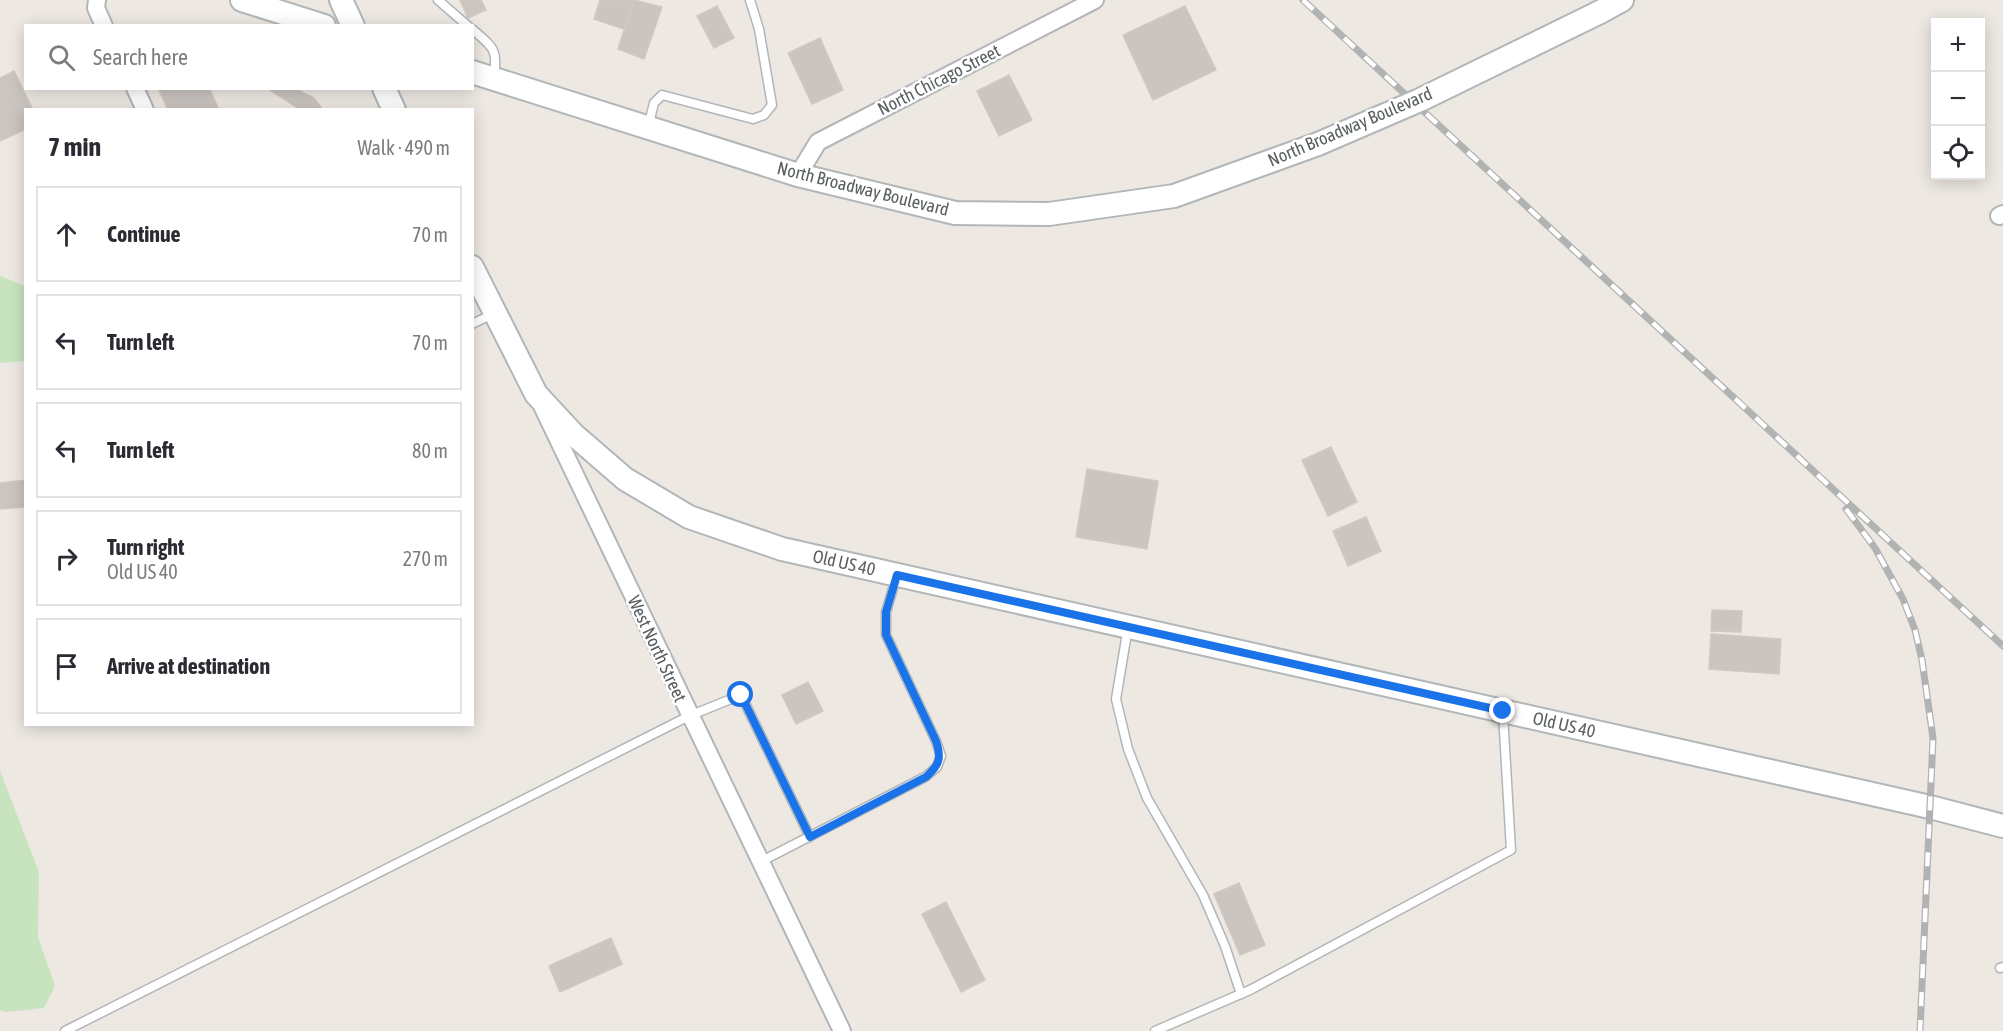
<!DOCTYPE html>
<html lang="en">
<head>
<meta charset="utf-8">
<style>
	:root { --surface:#fff; --page:#f2f2f3; --text:#2b2b33; --muted:#7c7c81; --line:#e1e1e2 }
	body { margin:0; font-family:"Asap Condensed",sans-serif; background:var(--page); color:var(--text) }
	.controls { position:absolute; right:18px; top:18px; display:grid; overflow:hidden; border-radius:0px; box-shadow:0 3px 15px #0003 }
	.controls button { width:54px; height:54px; display:grid; place-items:center; padding:0; border:0; border-bottom:2px solid var(--line); background:var(--surface); color:var(--text); font:30px sans-serif }
	.stop { position:absolute; width:18px; height:18px; margin:-14px; border:4px solid #1a73e8; border-radius:50%; background:#fff }
	.stop.end { background:#1a73e8; border-color:#fff; box-shadow:0 2px 6px #0008 }
	.list { margin:0; padding:0; list-style:none }
	h2 { display:flex; justify-content:space-between; align-items:center; height:78px; margin:0; padding:0 24px; font-size:26px }
	h2 small { font-size:20px; font-weight:400; color:var(--muted) }
	.list li { display:grid; grid-template-columns:39px 1fr auto; gap:18px; align-items:center; box-sizing:border-box; height:96px; margin:0 12px 12px; padding:0 12px; border:2px solid var(--line); border-radius:0px }
	.list b { display:block; font-size:22px; white-space:nowrap }
	.list p { margin:0; font-size:20px; white-space:nowrap; color:var(--muted) }
	.list em { font-size:20px; font-style:normal; color:var(--muted) }
	.icon { flex:none; width:33px; height:33px; fill:none; stroke:currentColor; stroke-width:2; stroke-linecap:round; stroke-linejoin:round }
	.map { position:relative; flex:none; width:2003px; height:1031px; overflow:hidden }
	.search { position:absolute; background:var(--surface); box-shadow:0 3px 15px #0003; left:24px; top:24px; width:450px; height:66px; display:flex; align-items:center; gap:15px; box-sizing:border-box; padding:0 21px; border-radius:0px; color:var(--muted); font-size:22px }
	.panel { position:absolute; background:var(--surface); box-shadow:0 3px 15px #0003; left:24px; top:108px; width:450px; height:618px; border-radius:0px }
	.map>svg:first-child { display:block }
</style>
</head>
<body>
<div class="map">
<svg width="2003" height="1031" viewBox="0 0 2003 1031">
	<rect width="100%" height="100%" fill="#ede8e2"/>
	<g fill="#c7e4be">
		<polygon points="0,276 25,286 25,361 0,363"/>
		<polygon points="0,771 39,872 38,937 55,986 44,1008 5,1012 0,1010"/>
	</g>
	<g fill="#cac5c1" stroke="#d1c8c0" stroke-width="1.5">
		<polygon points="460,0 481,0 486,10 468,18"/>
		<polygon points="600,0 634,0 624,29 594,19"/>
		<polygon points="634,0 662,7 644,59 618,49"/>
		<polygon points="717,6 734,38 714,48 697,16"/>
		<polygon points="1185,6 1216,70 1153,100 1123,35"/>
		<polygon points="820,38 843,90 812,104 788,53"/>
		<polygon points="14,71 33,110 26,110 26,129 0,141 0,78"/>
		<polygon points="1009,75 1032,120 999,136 977,91"/>
		<polygon points="161,88 209,88 219,110 168,110 159,90"/>
		<polygon points="267,88 294,88 314,98 323,110 301,110"/>
		<polygon points="1331,447 1357,502 1328,516 1302,460"/>
		<polygon points="1087,469 1158,481 1147,549 1076,537"/>
		<polygon points="26,480 26,507 0,509 0,483"/>
		<polygon points="1366,517 1381,551 1348,566 1333,531"/>
		<polygon points="1712,610 1742,611 1741,632 1711,631"/>
		<polygon points="1711,634 1781,639 1779,674 1709,669"/>
		<polygon points="808,682 823,711 796,724 782,695"/>
		<polygon points="1239,883 1265,945 1240,955 1214,894"/>
		<polygon points="946,902 985,980 961,992 922,914"/>
		<polygon points="611,938 622,964 560,992 549,966"/>
	</g>
	<g fill="none" stroke-linecap="round" stroke-linejoin="round">
		<g stroke="#b2b6b9" stroke-width="11">
			<g id="lane">
				<polyline points="438,0 468,26"/>
				<path d="M472,29C494,48 498,49 494,78"/>
				<polyline points="648,127 654,103 662,95 753,119 764,115 772,105 759,29 750,0"/>
				<polyline points="472,324 495,313"/>
				<polyline points="1128,627 1116,699 1128,749 1147,798 1203,895 1225,946 1241,994"/>
				<polyline points="760,862 925,777 937,767 941,756 936,741 886,635 886,612 897,575"/>
				<polyline points="2000,968 2003,967"/>
				<polyline points="65,1031 689,716 741,695 810,837"/>
				<polyline points="1155,1031 1250,990 1511,850 1503,714"/>
			</g>
		</g>
		<g stroke="#b2b6b9" stroke-width="20">
			<g id="street">
				<polyline points="97,0 96,8 104,26"/>
				<polyline points="135,88 145,110"/>
				<polyline points="798,175 818,142 1095,0"/>
				<polyline points="1999,216 2003,214"/>
				<polyline points="543,408 842,1031"/>
			</g>
		</g>
		<g stroke="#b1b7b9" stroke-width="26">
			<g id="secondary">
				<polyline points="242,0 324,26"/>
				<polyline points="341,0 353,26"/>
				<polyline points="1600,12 1622,0"/>
				<polyline points="472,72 798,175 955,213 1049,214 1174,196 1318,144"/>
				<polyline points="384,88 394,110"/>
				<polyline points="472,267 536,394 573,434 625,479 689,517 782,549 1930,807 2003,826"/>
			</g>
		</g>
		<use href="#lane" stroke="#fff" stroke-width="8"/>
		<use href="#street" stroke="#fff" stroke-width="16"/>
		<use href="#secondary" stroke="#fff" stroke-width="22"/>
		<g stroke="#b1b2b2" stroke-width="7">
			<g id="rail">
				<polyline points="1303,0 2003,646"/>
				<polyline points="1846,509 1875,548 1903,599 1915,630 1922,660 1933,738 1920,1031"/>
			</g>
		</g>
		<use href="#rail" stroke="#fff" stroke-width="4.5" stroke-dasharray="14" stroke-linecap="butt"/>
		<g stroke="#b1b7b9" stroke-width="26" stroke-linecap="butt">
			<polyline id="secondary-bridge" points="1318,144 1420,100 1600,12"/>
		</g>
		<use href="#secondary-bridge" stroke="#fff" stroke-width="22"/>
	</g>
	<g fill="none" stroke-linecap="round" stroke-linejoin="round">
		<path stroke="#1a73e8" stroke-width="8" d="M741,695L810,837L926,777C939,765 942,759 936,741L886,635V612L897,575L1503,711"/>
	</g>
	<g text-anchor="middle" stroke-width="5" stroke-linejoin="round" paint-order="stroke">
		<g font-size="18" fill="#5a6062" stroke="#fff">
			<text transform="translate(939 80) rotate(-27)" y="6">North Chicago Street</text>
			<text transform="translate(1350 127) rotate(-23)" y="6">North Broadway Boulevard</text>
			<text transform="translate(863 189) rotate(14)" y="6">North Broadway Boulevard</text>
			<text transform="translate(844 563) rotate(13)" y="6">Old US 40</text>
			<text transform="translate(657 649) rotate(65)" y="6">West North Street</text>
			<text transform="translate(1564 725) rotate(13)" y="6">Old US 40</text>
		</g>
	</g>
</svg>
<div class="controls">
<button>+</button>
<button>−</button>
<button><svg class="icon" aria-label="locate" viewBox="0 0 24 24"><circle cx="12" cy="12" r="6"/><path d="M12 2v4M12 18v4M2 12h4M18 12h4"/></svg></button>
</div>
<div class="stop" style="left:741px;top:695px"></div>
<div class="stop end" style="left:1503px;top:711px"></div>
<div class="search"><svg class="icon" aria-label="search" viewBox="0 0 24 24"><circle cx="10" cy="10" r="6"/><path d="M15 15l6 6"/></svg>Search here</div>
<section class="panel">
<h2>7 min<small>Walk · 490 m</small></h2>
<ul class="list">
<li><svg class="icon" aria-label="ahead" viewBox="0 0 24 24"><path d="M12 20V5M6 11l6-6 6 6"/></svg><div><b>Continue</b></div><em>70 m</em></li>
<li><svg class="icon" aria-label="left" viewBox="0 0 24 24"><path d="M17 20v-9H6M10 6l-5 5 5 5"/></svg><div><b>Turn left</b></div><em>70 m</em></li>
<li><svg class="icon" aria-label="left" viewBox="0 0 24 24"><path d="M17 20v-9H6M10 6l-5 5 5 5"/></svg><div><b>Turn left</b></div><em>80 m</em></li>
<li><svg class="icon" aria-label="right" viewBox="0 0 24 24"><path d="M7 20v-9h11M14 6l5 5-5 5"/></svg><div><b>Turn right</b><p>Old US 40</p></div><em>270 m</em></li>
<li><svg class="icon" aria-label="arrive" viewBox="0 0 24 24"><path d="M6 21V4h12l-3 4 3 4H6"/></svg><div><b>Arrive at destination</b></div></li>
</ul>
</section>
</div>
</body>
</html>
